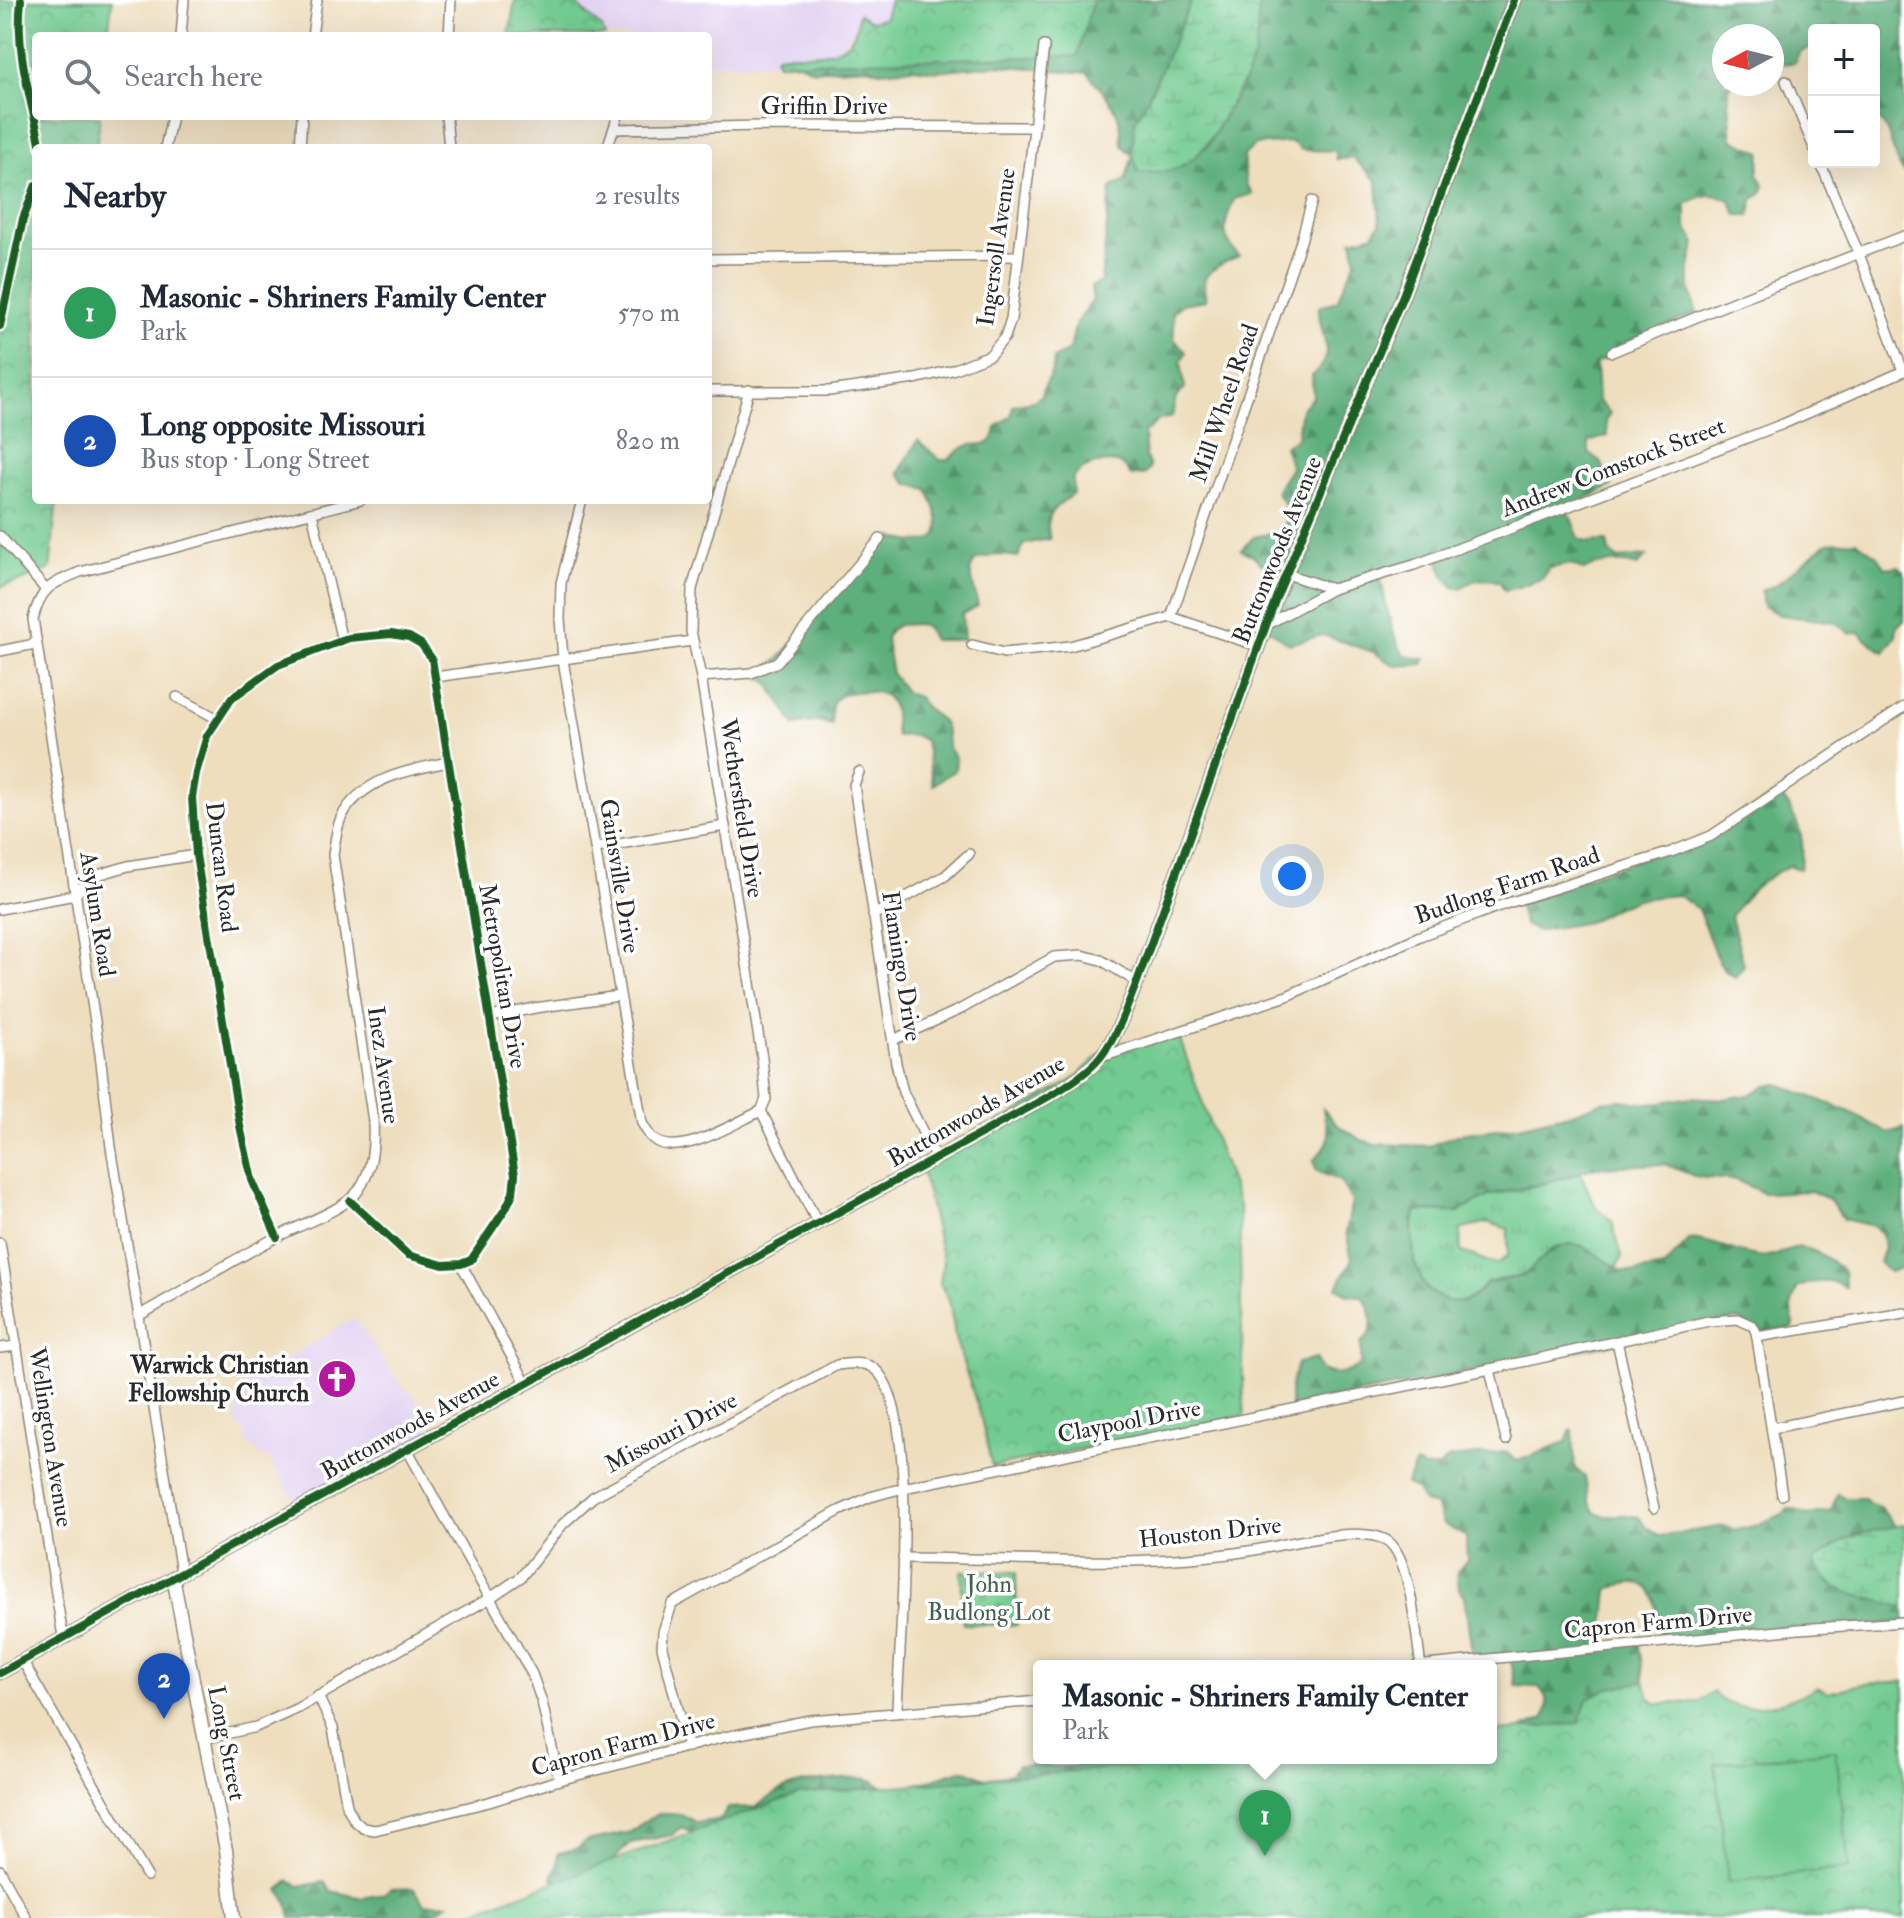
<!DOCTYPE html>
<html lang="en">
<head>
<meta charset="utf-8">
<style>
	:root { --surface:#fff; --page:#f2f2f3; --text:#1f2937; --muted:#747a83; --line:#e0e1e3; --accent:#b5179e }
	body { margin:0; font-family:"IM FELL Double Pica",serif; background:var(--page); color:var(--text) }
	.controls { position:absolute; right:24px; top:24px; display:grid; overflow:hidden; border-radius:8px; box-shadow:0 8px 32px #0002 }
	.controls button { width:72px; height:72px; display:grid; place-items:center; padding:0; border:0; border-bottom:2px solid var(--line); background:var(--surface); color:var(--text); font:40px sans-serif }
	.compass { position:absolute; left:1712px; top:24px; width:72px; height:72px; border-radius:50%; background:var(--surface); box-shadow:0 8px 32px #0002; rotate:263deg }
	.you { position:absolute; left:1292px; top:876px; width:28px; height:28px; margin:-20px; border:6px solid #fff; border-radius:50%; background:#1a73e8; box-shadow:0 0 0 12px #1a73e833 }
	.badge { display:grid; place-items:center; width:52px; height:52px; border-radius:50%; background:var(--accent); color:#fff; font-size:26px; font-weight:700 }
	.pin { position:absolute; translate:-50% -66px; filter:drop-shadow(0 2px 4px #0008) }
	.pin::after { content:''; position:absolute; top:42px; width:28px; height:24px; background:inherit; clip-path:polygon(0 0,100% 0,50% 100%) }
	.popup { position:absolute; left:1033px; top:1660px; width:464px; height:104px; box-sizing:border-box; display:grid; place-content:center; border-radius:8px; background:var(--surface); filter:drop-shadow(0 2px 6px #0005); font-size:26px; white-space:nowrap; color:var(--muted) }
	.popup b { font-size:30px; color:var(--text) }
	.popup::after { content:''; position:absolute; left:50%; top:100%; margin-left:-16px; border:16px solid transparent; border-top-color:var(--surface) }
	.list { margin:0; padding:0; list-style:none }
	h2 { display:flex; justify-content:space-between; align-items:center; height:104px; margin:0; padding:0 32px; font-size:34px }
	h2 small { font-size:26px; font-weight:400; color:var(--muted) }
	.list li { display:grid; grid-template-columns:52px 1fr auto; gap:24px; align-items:center; box-sizing:border-box; height:128px; padding:0 32px; border-top:2px solid var(--line) }
	.list b { display:block; font-size:30px; white-space:nowrap }
	.list p { margin:0; font-size:26px; white-space:nowrap; color:var(--muted) }
	.list em { font-size:26px; font-style:normal; color:var(--muted) }
	.icon { flex:none; width:44px; height:44px; fill:none; stroke:currentColor; stroke-width:2; stroke-linecap:round; stroke-linejoin:round }
	.map { position:relative; flex:none; width:1904px; height:1918px; overflow:hidden }
	.search { position:absolute; background:var(--surface); box-shadow:0 8px 32px #0002; left:32px; top:32px; width:680px; height:88px; display:flex; align-items:center; gap:20px; box-sizing:border-box; padding:0 28px; border-radius:8px; color:var(--muted); font-size:30px }
	.panel { position:absolute; background:var(--surface); box-shadow:0 8px 32px #0002; left:32px; top:144px; width:680px; height:360px; border-radius:8px }
	.map>svg:first-child { display:block }
</style>
</head>
<body>
<div class="map">
<svg width="1904" height="1918" viewBox="0 0 1904 1918">
	<defs>
		<pattern id="grass-tufts" width="24" height="20" patternUnits="userSpaceOnUse" patternTransform="scale(2)"><rect width="24" height="20" fill="#72cb91"/><path d="M3 7l-1-3M5 7V3M7 7l1-3M15 17l-1-3M17 17v-4M19 17l1-3" fill="none" stroke="#63ae7d"/></pattern>
		<pattern id="forest-firs" width="22" height="20" patternUnits="userSpaceOnUse" patternTransform="scale(2)"><rect width="22" height="20" fill="#5daf7b"/><path d="M5 1l3.5 6h-7zM16 11l3.5 6h-7z" fill="#4d8f65"/></pattern>
		<pattern id="wetland-marsh" width="20" height="14" patternUnits="userSpaceOnUse" patternTransform="scale(2)"><rect width="20" height="14" fill="#72cb91"/><path d="M1 5h8M5 5V1M11 12h8M15 12V8" fill="none" stroke="#63ae7d"/></pattern>
		<pattern id="cemetery-stones" width="16" height="16" patternUnits="userSpaceOnUse" patternTransform="scale(2)"><rect width="16" height="16" fill="#72cb91"/><path d="M2 7V4a2 2 0 0 1 4 0v3zM10 15v-3a2 2 0 0 1 4 0v3z" fill="#63ae7d"/></pattern>
		<pattern id="park-crowns" width="20" height="18" patternUnits="userSpaceOnUse" patternTransform="scale(2)"><rect width="20" height="18" fill="#72cb91"/><path d="M2 6a3 3 0 1 1 6 0M12 15a3 3 0 1 1 6 0" fill="none" stroke="#63ae7d"/></pattern>
	</defs>
	<rect width="100%" height="100%" fill="#fff"/>
	<filter id="ink" filterUnits="userSpaceOnUse"><feTurbulence type="fractalNoise" baseFrequency=".0125" numOctaves="2"/><feDisplacementMap in="SourceGraphic" scale="16" xChannelSelector="R" yChannelSelector="G"/><feConvolveMatrix kernelMatrix="1 2 1 2 8 2 1 2 1" color-interpolation-filters="sRGB"/></filter>
	<filter id="wash" filterUnits="userSpaceOnUse"><feTurbulence type="fractalNoise" baseFrequency=".006" numOctaves="4" result="noise"/><feDisplacementMap in="SourceGraphic" scale="32" xChannelSelector="R" yChannelSelector="G"/><feGaussianBlur stdDeviation="1.8" result="paint"/><feColorMatrix in="noise" values="0 0 0 0 0 0 0 0 0 0 0 0 0 0 0 0 0 1.4 0 .05"/><feComposite in="paint" operator="in"/></filter>
	<g filter="url(#wash)">
		<rect width="100%" height="100%" fill="#eedebe"/>
		<g fill="#e3d3f2">
			<polygon points="571,0 890,0 890,5 886,18 857,26 837,51 825,55 808,52 775,57 778,63 708,64 708,36 605,36 602,28"/>
			<polygon points="356,1320 403,1388 412,1393 433,1432 297,1506 269,1458 260,1456 256,1450 248,1445 244,1433 236,1424 236,1407 239,1407 236,1391 341,1325"/>
		</g>
		<path fill="url(#grass-tufts)" stroke="#4e7b5e" stroke-width="2" fill-rule="evenodd" d="M1580,1173L1596,1207L1612,1221L1622,1257L1617,1267L1532,1270C1519,1280 1506,1277 1491,1282C1479,1286 1475,1300 1460,1302C1416,1306 1401,1240 1418,1211L1459,1212L1490,1195L1519,1190ZM1487,1222L1508,1229V1255L1498,1264C1485,1262 1474,1255 1461,1252L1460,1230Z"/>
		<g fill="url(#forest-firs)" stroke="#446d53" stroke-width="2">
			<path d="M890,0H1192L1148,99L1135,121L1185,164L1207,146L1245,79L1254,55L1256,14L1261,0H1904V172C1889,157 1895,129 1874,116V30H1814V47L1800,51L1794,63L1777,64L1776,56L1772,57V36H1724V84H1732L1728,90L1732,139L1761,152L1758,174L1764,186L1761,194L1752,200L1750,215H1737L1730,200C1712,192 1703,194 1686,204V227L1696,243C1687,272 1687,284 1697,313L1618,346L1607,359L1596,362L1598,401L1610,413L1606,421L1607,436L1589,442V453L1601,462L1612,486L1567,508L1579,538L1588,542L1607,541L1609,552L1617,559L1647,556L1637,566C1621,560 1599,563 1583,570L1572,564L1550,568L1542,579C1528,582 1519,589 1504,590L1500,582C1486,577 1473,579 1461,588H1455L1445,578L1437,556L1380,576C1384,593 1393,647 1406,655C1411,658 1418,658 1425,658L1423,664L1395,666L1373,652L1323,635L1289,644L1266,627L1286,572L1261,564L1253,555L1241,550L1254,537L1281,531L1289,511L1276,491L1291,468L1284,446L1297,438L1301,409L1313,397L1312,376C1340,352 1317,334 1319,306L1337,301L1356,260L1352,240L1372,235L1380,224L1377,181L1353,158L1336,159V151L1301,150L1292,142L1255,145L1243,156L1246,184L1252,194L1234,199C1224,224 1219,236 1239,256C1230,259 1208,270 1205,279C1203,284 1205,295 1206,300L1182,304L1173,312L1174,339L1186,352L1181,362L1185,388L1176,398L1172,417L1159,420L1144,433L1146,457L1150,467L1146,474L1131,476C1128,471 1127,468 1122,465C1110,458 1078,465 1073,480C1073,482 1073,492 1073,494C1053,509 1043,513 1050,539L1024,544L1018,557C1004,554 989,555 975,560L970,571L978,606L962,614L964,640H933L927,628L917,624L898,625L889,631L886,639L892,674L906,693L918,697L925,707L942,721L945,727L949,750L956,758L955,770L933,785L925,741L915,735L896,736C894,725 896,707 888,698C880,688 842,690 835,700C829,707 832,716 832,725L820,721L794,725L768,682L753,674L777,661L889,536C940,552 950,535 927,489L908,484L899,473L918,440L940,460H948C953,456 959,449 965,447C980,440 993,452 996,427L1011,416L1013,405L1033,401L1041,396C1045,382 1054,374 1054,359L1070,349L1076,323L1093,300L1091,287L1101,281L1111,188L1125,180L1133,156L1122,145C1122,109 1109,100 1088,73L995,65L936,71L913,68L879,71L868,67L814,70L797,62L778,63L775,57L777,55C804,52 848,62 857,26C858,22 857,18 859,14L871,21L885,18Z"/>
			<polygon points="1856,541 1877,556 1885,568 1899,566 1904,572 1904,621 1897,626 1896,636 1884,652 1863,637 1861,632 1850,634 1835,622 1780,615 1763,606 1761,591 1776,585 1827,543"/>
			<path d="M1779,792C1796,817 1808,839 1800,869L1788,866C1763,879 1745,893 1731,917L1744,965L1735,977L1725,971L1716,956L1698,909L1677,895L1637,899L1621,905L1588,922L1536,931L1524,925L1517,900L1709,836Z"/>
			<path d="M1778,1084L1848,1111L1888,1133L1904,1128V1267L1889,1272L1879,1262L1884,1248L1882,1234L1873,1226L1843,1219L1830,1200L1811,1191L1763,1193L1736,1180L1697,1177L1664,1164L1596,1167L1542,1184L1490,1195L1459,1212L1418,1211L1412,1221L1414,1262L1426,1289L1446,1301L1463,1302L1474,1297L1487,1283L1524,1276L1551,1250L1569,1244L1582,1246L1623,1271L1635,1272L1664,1267L1690,1239C1716,1241 1735,1253 1758,1256C1779,1259 1777,1252 1794,1248C1812,1244 1832,1262 1844,1272L1845,1287C1830,1279 1812,1281 1797,1288L1792,1304L1793,1328L1756,1332L1738,1319L1291,1407C1288,1384 1292,1384 1297,1363L1316,1359L1321,1370C1335,1376 1349,1374 1361,1364V1342C1377,1332 1373,1309 1362,1296L1349,1295L1337,1287L1352,1259L1346,1232L1352,1201L1340,1181L1317,1171L1313,1161C1335,1137 1329,1141 1323,1109L1340,1127L1362,1140L1375,1144L1429,1146L1459,1134L1519,1126L1573,1113L1601,1102L1622,1100L1650,1104L1692,1097L1724,1099L1749,1095L1766,1086Z"/>
			<path d="M1573,1430L1575,1468L1585,1477L1589,1502L1595,1513L1604,1516L1626,1515L1639,1517L1645,1526L1660,1536L1724,1526L1734,1530L1754,1526L1783,1514L1787,1509H1795L1807,1515L1831,1511L1838,1493L1845,1498H1865L1868,1503L1880,1507L1896,1527L1853,1535L1869,1600H1882L1904,1607V1622L1661,1641C1658,1621 1660,1581 1632,1583C1622,1584 1617,1585 1608,1591L1605,1619L1607,1645L1639,1644L1644,1681L1606,1689L1580,1719L1599,1891L968,1918L704,1837L681,1827L672,1835L631,1843L585,1886H571L552,1878L557,1866L558,1853L576,1849L586,1841L631,1832L644,1821L659,1814H681L697,1823L721,1819L727,1808L756,1807C767,1799 778,1790 792,1786C806,1782 858,1776 871,1780C877,1782 879,1787 887,1787C912,1788 936,1778 958,1771C970,1767 976,1777 987,1778C994,1778 1003,1776 1011,1774L1018,1765C1041,1763 1079,1773 1098,1758H1491L1517,1736L1520,1729L1544,1719C1549,1705 1549,1699 1539,1687L1516,1686L1510,1657L1473,1659L1464,1596L1459,1589L1457,1572L1467,1560L1466,1537L1443,1524L1436,1506L1423,1502L1417,1491L1406,1484L1416,1464L1425,1468H1438L1449,1458L1506,1452L1516,1461C1534,1457 1548,1447 1566,1442L1570,1432Z"/>
			<polygon points="289,1881 299,1886 324,1882 331,1891 363,1898 383,1894 390,1889 414,1888 424,1904 448,1903 428,1918 291,1918 288,1903 279,1890"/>
		</g>
		<g fill="url(#wetland-marsh)" stroke="#4e7b5e" stroke-width="2">
			<path d="M1192,0H1261C1256,19 1259,36 1254,55C1250,73 1239,89 1230,105C1206,147 1195,176 1139,172L1132,152L1135,121L1148,99Z"/>
			<path d="M1904,1525V1607C1872,1597 1830,1598 1814,1562C1839,1537 1870,1530 1904,1525Z"/>
		</g>
		<polygon fill="url(#cemetery-stones)" stroke="#4e7b5e" stroke-width="2" points="961,1571 1016,1572 1017,1625 963,1624"/>
		<g fill="url(#park-crowns)" stroke="#4e7b5e" stroke-width="2">
			<polygon points="0,0 112,0 108,36 36,36 36,116 100,116 96,148 36,148 36,500 57,500 50,569 21,581 0,587"/>
			<polygon points="515,0 571,0 602,28 605,36 509,36"/>
			<path d="M890,0H1093L1077,56L778,63L775,57L777,55C804,52 848,62 857,26C858,22 857,18 859,14L871,21L885,18Z"/>
			<polygon points="1178,1034 1239,1206 1244,1416 992,1467 980,1414 956,1341 949,1300 940,1284 943,1261 921,1167 1073,1080 1112,1043 1148,1041"/>
			<path d="M1644,1681L1650,1698L1657,1704L1698,1702L1713,1692C1734,1720 1791,1702 1817,1687L1828,1693L1862,1684L1904,1681V1918H454L798,1794L1234,1758H1491V1732L1580,1723L1587,1699L1606,1689Z"/>
		</g>
		<polygon fill="#72cb91" stroke="#4e7b5e" stroke-width="2" points="1836,1750 1849,1868 1728,1882 1715,1764"/>
	</g>
	<g filter="url(#ink)">
		<g fill="none" stroke-linecap="round" stroke-linejoin="round">
			<g stroke="#8c8474" stroke-width="12">
				<g id="minor">
					<polyline points="181,36 184,0"/>
					<polyline points="312,36 317,0"/>
					<polyline points="449,36 451,0"/>
					<polyline points="1786,81 1814,148"/>
					<polyline points="446,116 449,148"/>
					<polyline points="615,129 763,126 1033,127"/>
					<polyline points="165,148 172,116"/>
					<polyline points="300,148 302,116"/>
					<polyline points="607,148 618,116"/>
					<polyline points="1820,162 1859,254 1903,371"/>
					<polyline points="708,259 1018,256"/>
					<polyline points="1612,352 1740,299 1904,236"/>
					<polyline points="749,390 692,589 691,631 701,677 762,1058 766,1099 761,1111 818,1224"/>
					<polyline points="708,391 829,391 915,379 952,370 990,355 1005,337 1011,319 1044,46"/>
					<path d="M582,500L561,583L560,618L563,660L642,1123C645,1128 649,1136 653,1139C678,1160 736,1122 761,1111"/>
					<polyline points="312,513 342,641"/>
					<polyline points="0,536 46,590"/>
					<polyline points="1287,574 1332,589"/>
					<polyline points="1171,617 1301,241 1312,201"/>
					<polyline points="1266,625 1332,589 1414,565 1499,533 1783,424 1904,371"/>
					<polyline points="972,645 1004,653 1070,646 1171,617 1258,646"/>
					<polyline points="0,651 35,644"/>
					<polyline points="435,677 692,641"/>
					<polyline points="701,677 751,673 777,662 880,539"/>
					<polyline points="177,697 218,719"/>
					<polyline points="859,772 854,785 896,1063 903,1092 936,1159"/>
					<polyline points="596,848 725,826"/>
					<polyline points="0,909 75,895 91,877 128,866 196,855"/>
					<polyline points="873,915 945,876 969,854"/>
					<polyline points="491,1017 535,1008 619,996"/>
					<polyline points="893,1040 961,1009 1054,957 1082,955 1101,960 1137,982"/>
					<polyline points="1102,1057 1287,996 1420,936 1505,904 1671,852 1711,836 1904,707"/>
					<polyline points="277,1237 252,1180 240,1126 196,855 192,797 196,773 207,736 232,698 278,665 349,638 391,634 409,637 421,644 432,659 515,1175 513,1193 506,1208 471,1260 461,1264 443,1265 408,1255 350,1201"/>
					<polyline points="0,1243 63,1637"/>
					<polyline points="461,1264 526,1383"/>
					<path d="M140,1315C186,1289 231,1261 279,1236C301,1224 343,1211 358,1191C373,1170 374,1146 373,1121L333,855C335,843 336,829 341,818C361,778 409,770 448,762"/>
					<polyline points="1757,1337 1904,1313"/>
					<polyline points="1617,1341 1654,1508"/>
					<polyline points="0,1348 17,1346"/>
					<polyline points="1490,1369 1506,1440"/>
					<polyline points="1773,1428 1904,1401"/>
					<polyline points="407,1449 532,1674 542,1702 559,1780"/>
					<path d="M903,1558C1018,1558 1135,1569 1249,1551C1284,1546 1355,1524 1386,1540C1411,1554 1416,1638 1421,1666"/>
					<path d="M181,1572L111,1147L100,1054L33,619C41,587 51,584 80,572L361,500"/>
					<polyline points="22,1660 147,1876"/>
					<polyline points="1416,1666 1799,1629 1904,1622"/>
					<polyline points="318,1696 333,1728 347,1806 354,1820 363,1828 375,1830 489,1802 559,1780 725,1737 810,1720 1039,1701"/>
					<path d="M204,1739L256,1727L298,1708L490,1598L521,1577L563,1524L593,1497L837,1365C848,1364 863,1361 873,1368C923,1401 898,1652 897,1712"/>
					<polyline points="688,1747 662,1647 663,1632 672,1604 839,1511 870,1497 903,1488 1490,1369 1709,1321 1738,1319 1753,1326 1756,1332 1782,1495"/>
					<polyline points="0,1870 26,1918"/>
				</g>
			</g>
			<g stroke="#8c8474" stroke-width="15">
				<g id="tertiary">
					<polyline points="173,1577 226,1850 234,1918"/>
					<path d="M0,1673L993,1127C1023,1110 1083,1082 1102,1055C1118,1034 1127,1006 1137,982L1276,598L1404,293L1514,0"/>
				</g>
			</g>
			<use href="#minor" stroke="#fff" stroke-width="9"/>
			<use href="#tertiary" stroke="#fff" stroke-width="12"/>
			<g stroke="#fff" stroke-width="13">
				<g id="cycleway">
					<path d="M21,0C15,54 31,96 41,148"/>
					<polyline points="0,326 23,219 36,185"/>
					<polyline points="277,1237 252,1180 240,1126 196,855 192,797 196,773 207,736 232,698 278,665 349,638 391,634 409,637 421,644 432,659 515,1175 513,1193 506,1208 471,1260 461,1264 443,1265 408,1255 350,1201"/>
					<path d="M0,1673L993,1127C1023,1110 1083,1082 1102,1055C1118,1034 1127,1006 1137,982L1276,598L1404,293L1514,0"/>
				</g>
			</g>
			<use href="#cycleway" stroke="#1b5e20" stroke-width="8"/>
		</g>
	</g>
	<defs>
		<g id="church-disc" transform="scale(2)"><circle r="9.5" fill="#b5179e" stroke="#fff"/><path d="M-1.2-6h2.4v3.5h3.3v2.4h-3.3V6h-2.4V-.1h-3.3v-2.4h3.3Z" fill="#fff"/></g>
	</defs>
	<g fill-rule="evenodd">
		<use href="#church-disc" x="337" y="1379"/>
	</g>
	<g text-anchor="middle" stroke-width="7" stroke-linejoin="round" paint-order="stroke">
		<g font-size="24" fill="#2b2b2b" stroke="#fff">
			<text x="824" y="114">Griffin Drive</text>
			<text transform="translate(996 247) rotate(-82)" y="8">Ingersoll Avenue</text>
			<text transform="translate(1224 403) rotate(-71)" y="8">Mill Wheel Road</text>
			<text transform="translate(1613 467) rotate(-21)" y="8">Andrew Comstock Street</text>
			<text transform="translate(1277 550) rotate(-68)" y="8">Buttonwoods Avenue</text>
			<text transform="translate(742 808) rotate(81)" y="8">Wethersfield Drive</text>
			<text transform="translate(222 867) rotate(83)" y="8">Duncan Road</text>
			<text transform="translate(620 876) rotate(81)" y="8">Gainsville Drive</text>
			<text transform="translate(1507 885) rotate(-19)" y="8">Budlong Farm Road</text>
			<text transform="translate(98 914) rotate(81)" y="8">Asylum Road</text>
			<text transform="translate(902 966) rotate(81)" y="8">Flamingo Drive</text>
			<text transform="translate(503 976) rotate(80)" y="8">Metropolitan Drive</text>
			<text transform="translate(384 1065) rotate(82)" y="8">Inez Avenue</text>
			<text transform="translate(976 1111) rotate(-30)" y="8">Buttonwoods Avenue</text>
			<text transform="translate(1129 1421) rotate(-11)" y="8">Claypool Drive</text>
			<text transform="translate(410 1425) rotate(-29)" y="8">Buttonwoods Avenue</text>
			<text transform="translate(671 1432) rotate(-28)" y="8">Missouri Drive</text>
			<text transform="translate(51 1437) rotate(81)" y="8">Wellington Avenue</text>
			<text transform="translate(1210 1532) rotate(-6)" y="8">Houston Drive</text>
			<text transform="translate(1658 1622) rotate(-5)" y="8">Capron Farm Drive</text>
			<text transform="translate(227 1743) rotate(79)" y="8">Long Street</text>
			<text transform="translate(623 1744) rotate(-15)" y="8">Capron Farm Drive</text>
		</g>
		<g font-size="24" font-weight="bold" fill="#2b2b2b" stroke="#fff" text-anchor="end">
			<text x="309" y="1373">Warwick Christian<tspan x="309" dy="28">Fellowship Church</tspan></text>
		</g>
		<g font-size="24" fill="#44634f" stroke="#fff">
			<text x="989" y="1592">John<tspan x="989" dy="28">Budlong Lot</tspan></text>
		</g>
	</g>
</svg>
<div class="controls">
<button>+</button>
<button>−</button>
</div>
<svg class="compass" viewBox="-18 -18 36 36"><path d="M0-13l5 13h-10z" fill="#e53935"/><path d="M0 13l5-13h-10z" fill="#747a83"/></svg>
<div class="you"></div>
<div class="pin badge" style="left:1265px;top:1856px;background:#2e9e5b">1</div>
<div class="popup"><b>Masonic - Shriners Family Center</b>Park</div>
<div class="pin badge" style="left:164px;top:1719px;background:#1a4fb4">2</div>
<div class="search"><svg class="icon" aria-label="search" viewBox="0 0 24 24"><circle cx="10" cy="10" r="6"/><path d="M15 15l6 6"/></svg>Search here</div>
<section class="panel">
<h2>Nearby<small>2 results</small></h2>
<ul class="list">
<li><span class="badge" style="background:#2e9e5b">1</span><div><b>Masonic - Shriners Family Center</b><p>Park</p></div><em>570 m</em></li>
<li><span class="badge" style="background:#1a4fb4">2</span><div><b>Long opposite Missouri</b><p>Bus stop · Long Street</p></div><em>820 m</em></li>
</ul>
</section>
</div>
</body>
</html>
